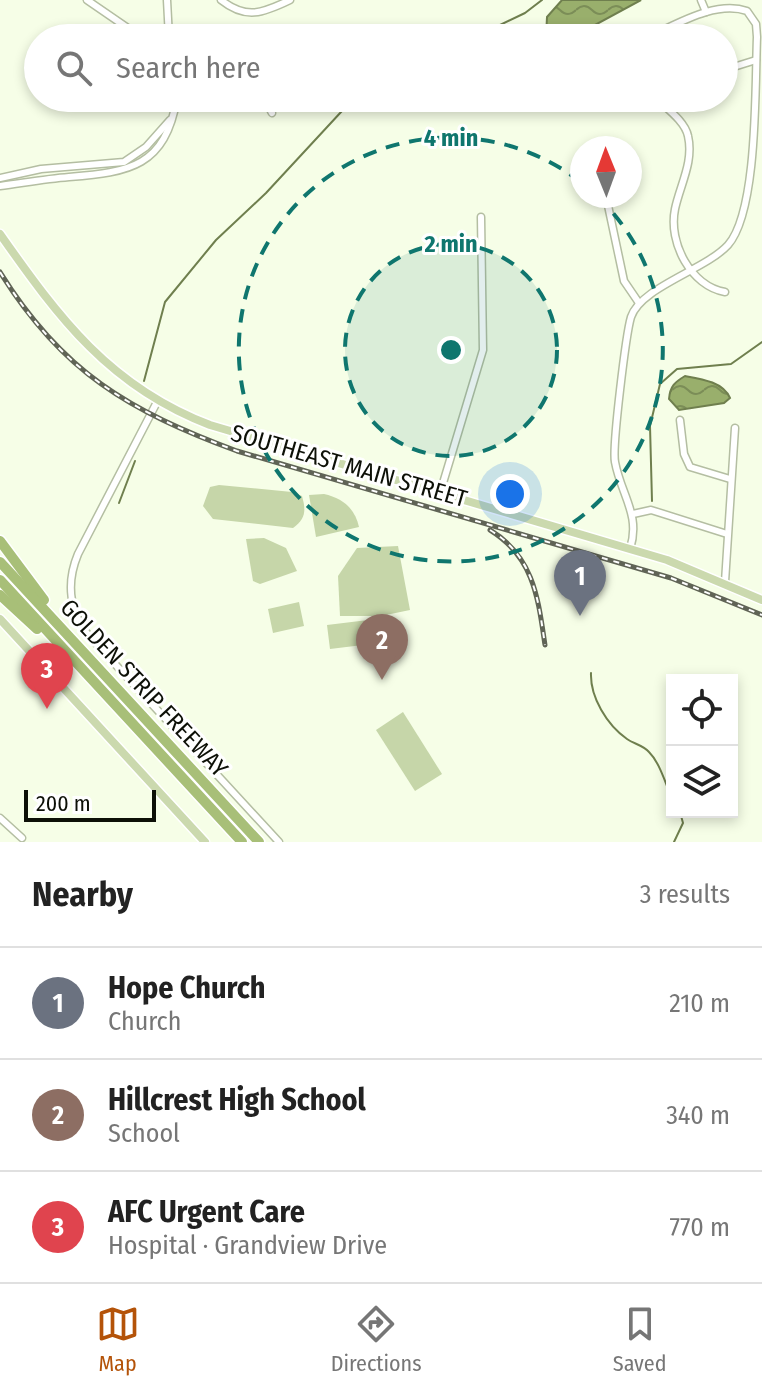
<!DOCTYPE html>
<html lang="en">
<head>
<meta charset="utf-8">
<style>
	:root { --surface:#fff; --page:#f2f2f2; --text:#222; --muted:#767676; --line:#e0e0e0; --accent:#b45309 }
	body { margin:0; font-family:"Fira Sans Condensed",sans-serif; background:var(--page); color:var(--text) }
	.controls { position:absolute; right:24px; bottom:24px; display:grid; overflow:hidden; border-radius:0px; box-shadow:0 4px 12px #0003 }
	.controls button { width:72px; height:72px; display:grid; place-items:center; padding:0; border:0; border-bottom:2px solid var(--line); background:var(--surface); color:var(--text); font:40px sans-serif }
	.compass { position:absolute; left:570px; top:136px; width:72px; height:72px; border-radius:50%; background:var(--surface); box-shadow:0 4px 12px #0003; rotate:359deg }
	.scale { position:absolute; left:24px; bottom:20px; width:132px; box-sizing:border-box; padding-left:8px; border:4px solid #0d1007; border-top:0; font-size:22px; line-height:28px; white-space:nowrap; color:#0d1007; -webkit-text-stroke:6px #fff; paint-order:stroke }
	.you { position:absolute; left:510px; top:494px; width:28px; height:28px; margin:-20px; border:6px solid #fff; border-radius:50%; background:#1a73e8; box-shadow:0 0 0 12px #1a73e833 }
	.badge { display:grid; place-items:center; width:52px; height:52px; border-radius:50%; background:var(--accent); color:#fff; font-size:26px; font-weight:700 }
	.pin { position:absolute; translate:-50% -66px; filter:drop-shadow(0 2px 4px #0008) }
	.pin::after { content:''; position:absolute; top:42px; width:28px; height:24px; background:inherit; clip-path:polygon(0 0,100% 0,50% 100%) }
	.list { margin:0; padding:0; list-style:none }
	h2 { display:flex; justify-content:space-between; align-items:center; height:104px; margin:0; padding:0 32px; font-size:34px }
	h2 small { font-size:26px; font-weight:400; color:var(--muted) }
	.list li { display:grid; grid-template-columns:52px 1fr auto; gap:24px; align-items:center; box-sizing:border-box; height:112px; padding:0 32px; border-top:2px solid var(--line) }
	.list b { display:block; font-size:30px; white-space:nowrap }
	.list p { margin:0; font-size:26px; white-space:nowrap; color:var(--muted) }
	.list em { font-size:26px; font-style:normal; color:var(--muted) }
	.icon { flex:none; width:44px; height:44px; fill:none; stroke:currentColor; stroke-width:2; stroke-linecap:round; stroke-linejoin:round }
	.map { position:relative; flex:none; width:762px; height:842px; overflow:hidden }
	.search { position:absolute; background:var(--surface); box-shadow:0 4px 12px #0003; left:24px; right:24px; top:24px; height:88px; display:flex; align-items:center; gap:20px; box-sizing:border-box; padding:0 28px; border-radius:44px; color:var(--muted); font-size:30px }
	.sheet { height:440px; background:var(--surface) }
	nav { display:flex; justify-content:space-around; align-items:center; box-sizing:border-box; height:112px; border-top:2px solid var(--line); background:var(--surface); font-size:22px; color:var(--muted) }
	nav a { display:grid; justify-items:center; gap:4px }
	nav .on { color:var(--accent) }
	.map>svg:first-child { display:block }
</style>
</head>
<body>
<div class="map">
<svg width="762" height="842" viewBox="0 0 762 842">
	<defs>
		<pattern id="water-waves" width="16" height="10" patternUnits="userSpaceOnUse" patternTransform="scale(2)"><rect width="16" height="10" fill="#99af6c"/><path d="M0 5q4-4 8 0t8 0" fill="none" stroke="#7b8d57"/></pattern>
	</defs>
	<rect width="100%" height="100%" fill="#f6fee7"/>
	<g fill="#c6d6a9">
		<path d="M219,485L292,492L302,496C306,510 306,519 293,528L213,519L203,506L210,487Z"/>
		<path d="M324,494C342,498 355,508 359,527L316,537L309,495Z"/>
		<polygon points="264,538 286,548 297,571 260,584 253,581 246,539"/>
		<polygon points="398,546 410,610 381,616 340,616 338,576 357,548"/>
		<polygon points="299,602 304,626 273,633 268,609"/>
		<polygon points="368,620 371,644 330,649 327,625"/>
		<polygon points="403,712 442,774 415,791 376,730"/>
	</g>
	<g fill="url(#water-waves)" stroke="#6f7f4e" stroke-width="2">
		<polygon points="562,0 641,0 571,38 546,38 547,17"/>
		<path d="M685,376C702,379 723,382 730,398L724,403L679,410L669,399C670,386 675,382 685,376Z"/>
	</g>
	<g fill="none" stroke-linecap="round" stroke-linejoin="round">
		<g stroke="#6f7f4e" stroke-width="2">
			<polyline points="473,38 525,13 542,0"/>
			<polyline points="144,381 165,302 216,240 266,193 354,98"/>
			<polyline points="652,501 650,426 660,384 677,369 731,364 762,342"/>
			<polyline points="119,503 135,461"/>
			<path d="M591,673C590,697 607,725 627,739C634,744 643,745 649,752C660,763 665,783 672,798"/>
			<polyline points="674,842 683,823 680,812"/>
		</g>
		<g stroke="#b4bea2" stroke-width="9">
			<g id="minor">
				<polyline points="87,0 135,33 149,38"/>
				<polyline points="167,0 169,38"/>
				<path d="M221,0C246,20 263,13 290,0"/>
				<polyline points="701,0 706,12"/>
				<polyline points="724,70 756,60"/>
				<polyline points="264,98 272,113"/>
				<path d="M656,98C666,108 685,121 688,136C694,162 680,185 675,209C668,243 691,286 725,292"/>
				<polyline points="0,178 41,169 124,162 146,147 170,120"/>
				<path d="M0,186C23,183 45,179 69,177C130,172 165,167 177,98"/>
				<polyline points="606,196 624,281 639,303"/>
				<path d="M157,402L78,554C66,583 69,612 90,637L279,842"/>
				<polyline points="680,420 684,454 690,467 730,479"/>
				<polyline points="440,493 483,350 481,217"/>
				<polyline points="633,514 651,510 727,534"/>
				<path d="M630,549C641,515 621,495 615,462C612,447 626,334 631,317C641,287 705,270 728,245C758,211 755,85 757,37L756,24L747,11C715,0 676,25 646,38"/>
				<polyline points="725,582 735,428"/>
				<polyline points="0,818 22,838"/>
			</g>
		</g>
		<g stroke="#fff" stroke-width="11">
			<g id="major">
				<path d="M0,234C59,318 110,387 210,425L667,560L762,600"/>
				<polyline points="0,619 205,842"/>
			</g>
		</g>
		<g stroke="#fff" stroke-width="13">
			<g id="highway">
				<polyline points="0,541 44,600"/>
				<polyline points="0,562 259,842"/>
				<polyline points="0,580 242,842"/>
				<polyline points="0,595 37,629"/>
			</g>
		</g>
		<use href="#minor" stroke="#fff" stroke-width="6"/>
		<use href="#major" stroke="#cbd9ae" stroke-width="8"/>
		<use href="#highway" stroke="#a8bf78" stroke-width="10"/>
		<g stroke="#606456" stroke-width="5">
			<g id="rail">
				<path d="M0,272C62,372 129,411 237,451L671,578L762,615"/>
				<path d="M490,530C534,557 538,598 545,645"/>
			</g>
		</g>
		<use href="#rail" stroke="#fff" stroke-width="2" stroke-dasharray="6" stroke-linecap="butt"/>
	</g>
	<circle cx="451" cy="350" r="106" fill="#0f766e" fill-opacity=".12"/>
	<g fill="none" stroke="#0f766e" stroke-width="4" stroke-dasharray="14 10">
		<circle cx="451" cy="350" r="106"/>
		<path d="M597 196A212 212 0 1 1 582 183"/>
	</g>
	<g text-anchor="middle" stroke-width="6" stroke-linejoin="round" paint-order="stroke">
		<g font-size="24" fill="#0d1007" stroke="#fff">
			<text transform="translate(349 466) rotate(16)" y="8">SOUTHEAST MAIN STREET</text>
			<text transform="translate(144 688) rotate(47)" y="8">GOLDEN STRIP FREEWAY</text>
		</g>
	</g>
	<circle cx="451" cy="350" r="12" fill="#0f766e" stroke="#fff" stroke-width="4"/>
	<g font-size="24" text-anchor="middle" font-weight="bold" fill="#0f766e" stroke="#fff" stroke-width="6" stroke-linejoin="round" paint-order="stroke">
		<text x="451" y="146">4 min</text>
		<text x="451" y="252">2 min</text>
	</g>
</svg>
<div class="controls">
<button><svg class="icon" aria-label="locate" viewBox="0 0 24 24"><circle cx="12" cy="12" r="6"/><path d="M12 2v4M12 18v4M2 12h4M18 12h4"/></svg></button>
<button><svg class="icon" aria-label="layers" viewBox="0 0 24 24"><path d="M12 4l9 5-9 5-9-5zM3 14l9 5 9-5"/></svg></button>
</div>
<svg class="compass" viewBox="-18 -18 36 36"><path d="M0-13l5 13h-10z" fill="#e53935"/><path d="M0 13l5-13h-10z" fill="#767676"/></svg>
<div class="scale">200 m</div>
<div class="you"></div>
<div class="pin badge" style="left:580px;top:616px;background:#6b7280">1</div>
<div class="pin badge" style="left:382px;top:680px;background:#8d6e63">2</div>
<div class="pin badge" style="left:47px;top:709px;background:#e0444e">3</div>
<div class="search"><svg class="icon" aria-label="search" viewBox="0 0 24 24"><circle cx="10" cy="10" r="6"/><path d="M15 15l6 6"/></svg>Search here</div>
</div>
<section class="sheet">
<h2>Nearby<small>3 results</small></h2>
<ul class="list">
<li><span class="badge" style="background:#6b7280">1</span><div><b>Hope Church</b><p>Church</p></div><em>210 m</em></li>
<li><span class="badge" style="background:#8d6e63">2</span><div><b>Hillcrest High School</b><p>School</p></div><em>340 m</em></li>
<li><span class="badge" style="background:#e0444e">3</span><div><b>AFC Urgent Care</b><p>Hospital · Grandview Drive</p></div><em>770 m</em></li>
</ul>
</section>
<nav>
<a class="on"><svg class="icon" aria-label="map" viewBox="0 0 24 24"><path d="M3 6l6-2 6 2 6-2v14l-6 2-6-2-6 2zM9 4v14M15 6v14"/></svg>Map</a>
<a><svg class="icon" aria-label="directions" viewBox="0 0 24 24"><path d="M12 3l9 9-9 9-9-9zM9 14v-3h6M13 9l2 2-2 2"/></svg>Directions</a>
<a><svg class="icon" aria-label="saved" viewBox="0 0 24 24"><path d="M7 4h10v16l-5-4-5 4z"/></svg>Saved</a>
</nav>
</body>
</html>
